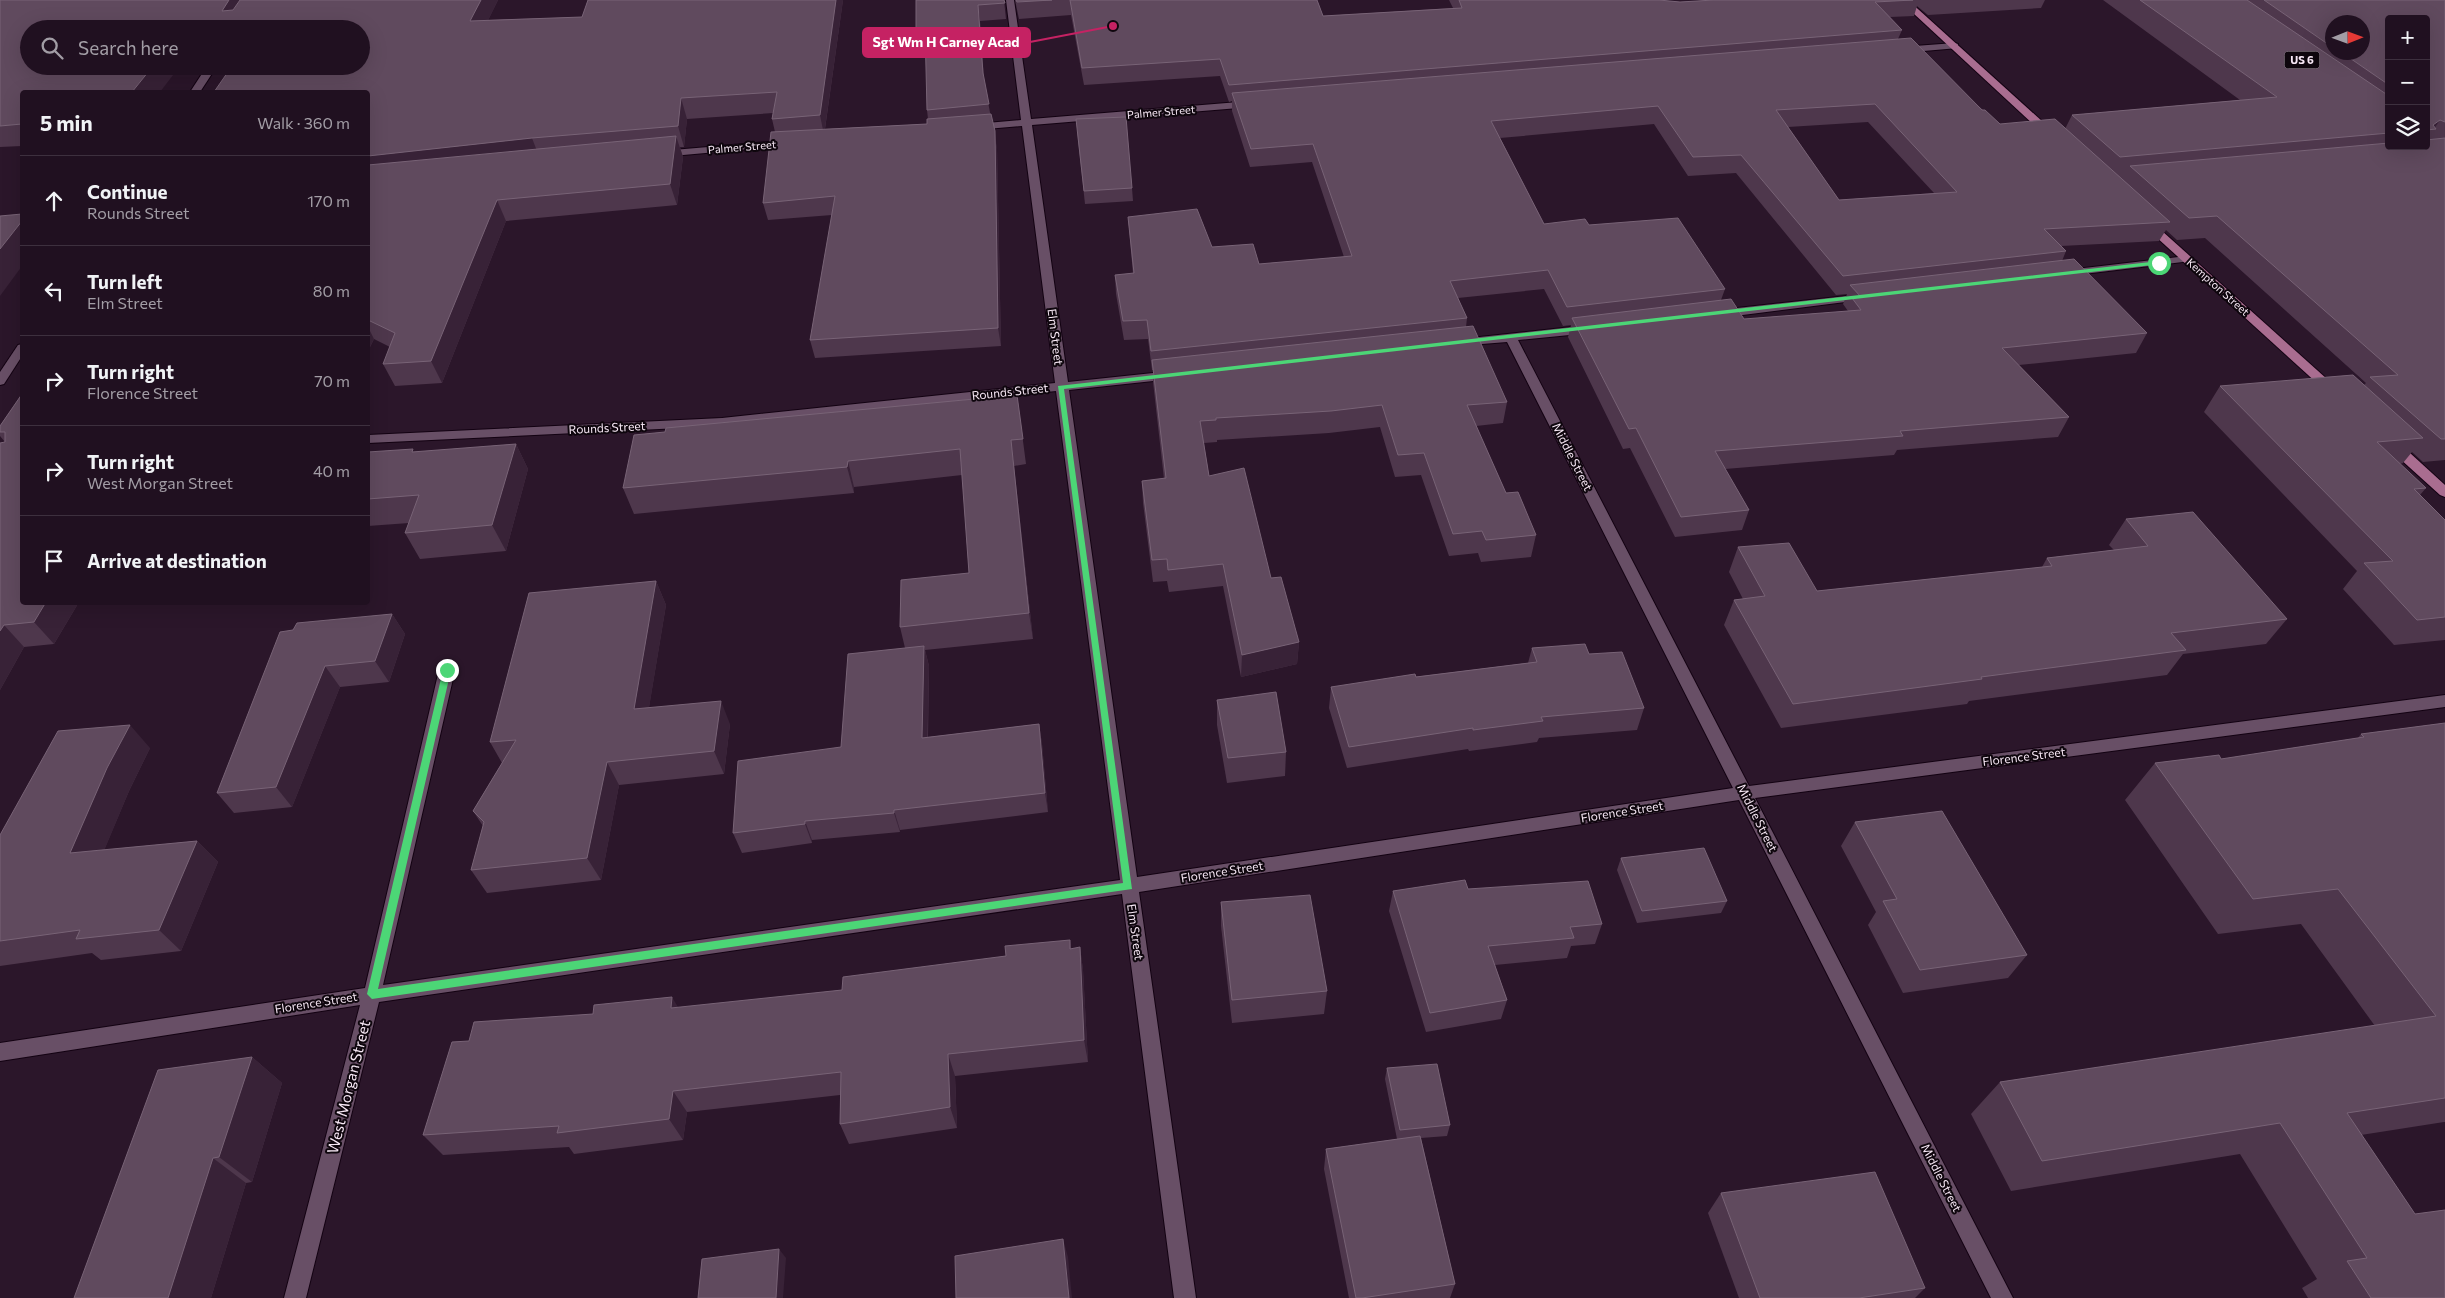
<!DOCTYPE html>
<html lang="en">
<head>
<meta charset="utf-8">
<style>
	:root { --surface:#201020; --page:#281929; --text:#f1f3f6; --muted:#a29da5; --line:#3d303e }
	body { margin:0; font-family:Commissioner,sans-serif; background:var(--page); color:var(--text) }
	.controls { position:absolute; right:15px; top:15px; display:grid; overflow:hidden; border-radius:5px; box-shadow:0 5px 20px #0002 }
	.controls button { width:45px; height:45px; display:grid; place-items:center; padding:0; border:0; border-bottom:1px solid var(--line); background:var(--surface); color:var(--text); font:25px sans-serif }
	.compass { position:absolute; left:2325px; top:15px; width:45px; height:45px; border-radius:50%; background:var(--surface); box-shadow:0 5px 20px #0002; rotate:89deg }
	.stop { position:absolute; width:15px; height:15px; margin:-11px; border:4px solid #4cd676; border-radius:50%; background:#fff }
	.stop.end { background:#4cd676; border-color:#fff; box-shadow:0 1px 5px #0008 }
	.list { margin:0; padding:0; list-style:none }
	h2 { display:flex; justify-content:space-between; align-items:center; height:65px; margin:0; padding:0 20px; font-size:21px }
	h2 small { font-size:16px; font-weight:400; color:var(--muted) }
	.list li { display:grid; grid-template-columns:32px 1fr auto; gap:15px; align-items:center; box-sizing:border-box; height:90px; padding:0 20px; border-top:1px solid var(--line) }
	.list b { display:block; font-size:19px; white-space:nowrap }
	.list p { margin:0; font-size:16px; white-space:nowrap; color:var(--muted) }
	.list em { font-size:16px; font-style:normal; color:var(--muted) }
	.icon { flex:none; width:28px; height:28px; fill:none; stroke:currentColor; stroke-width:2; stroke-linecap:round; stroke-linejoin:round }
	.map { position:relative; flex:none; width:2445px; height:1298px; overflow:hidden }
	.search { position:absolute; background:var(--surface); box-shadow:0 5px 20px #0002; left:20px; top:20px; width:350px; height:55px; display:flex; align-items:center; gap:12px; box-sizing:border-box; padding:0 18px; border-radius:28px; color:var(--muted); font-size:19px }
	.panel { position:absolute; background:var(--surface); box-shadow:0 5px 20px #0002; left:20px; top:90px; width:350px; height:515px; border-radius:5px }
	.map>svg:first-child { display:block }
</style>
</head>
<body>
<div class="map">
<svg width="2445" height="1298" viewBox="0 0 2445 1298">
	<rect width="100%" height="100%" fill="#2b162a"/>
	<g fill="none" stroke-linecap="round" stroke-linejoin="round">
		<g stroke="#130212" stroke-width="2">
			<g id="street">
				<polygon points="1006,0 1014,0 1031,119 1251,101 1256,104 1251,107 1032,125 1068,382 1172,371 1178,375 1172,379 1069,390 1137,877 1733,788 1507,342 1457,346 1455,343 1461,339 1590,325 1596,329 1590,333 1518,340 1749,786 2445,695 2445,707 1755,798 2013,1298 1991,1298 1739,800 1139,892 1196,1298 1174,1298 1122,894 379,1002 306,1298 284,1298 360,1005 0,1061 0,1043 365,988 439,670 442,666 452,666 455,670 383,985 1120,880 1056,391 722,426 368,443 368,435 722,418 1055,383 1022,126 975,130 970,127 975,124 1021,120"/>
				<polygon points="1955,43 1958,44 1958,48 1901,53 1896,50 1901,47"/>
				<polygon points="207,66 217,66 200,92 190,92"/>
				<polygon points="790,140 795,143 794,145 661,157 656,154 661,151"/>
				<polygon points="2187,256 2191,257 2191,261 2067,276 2061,273 2067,270"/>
				<polygon points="1865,294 1871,297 1869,299 1719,318 1713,314 1719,310"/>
				<polygon points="22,344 22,356 4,384 0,385 0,372 18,345"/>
			</g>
		</g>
		<g stroke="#130212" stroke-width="2">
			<g id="primary">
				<polygon points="1899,0 1908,0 2054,132 2054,136 2046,136"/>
				<polygon points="2148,221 2152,222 2337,388 2339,391 2337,394 2329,394 2144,226 2143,224"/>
				<polygon points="2393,441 2398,442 2445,485 2445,497 2440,495 2388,448 2386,445"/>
			</g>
		</g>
		<use href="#street" fill="#684f66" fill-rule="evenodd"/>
		<use href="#primary" fill="#a96d90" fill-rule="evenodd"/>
	</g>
	<g fill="#4e374c" fill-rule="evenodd">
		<polygon points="0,0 498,0 488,20 582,17 588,0 843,0 825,129 927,124 928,119 927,110 926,45 919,45 916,29 916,0 1004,0 1006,19 980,21 984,81 997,149 1001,346 815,358 810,340 832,215 768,220 763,203 775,132 772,119 773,113 687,119 684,147 680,147 683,157 677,205 506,221 442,383 395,386 383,364 390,347 374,339 368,351 368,92 226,75 218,69 216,66 361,66 361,29 29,29 22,92 22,146 0,147"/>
		<path d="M1015,0H1317L1323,16L1453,8L1449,0H1659L1680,2L1714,0H2045L2041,8L1928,15L1917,6L1914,16L1890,17L1902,30L1898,39L2000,124L2065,129L2072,115L2240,100L2103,0H2445V460L2423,462L2412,452L2403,463L2400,464L2426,488L2420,495L2445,520V640L2394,645L2343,589L2357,571L2204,412L2220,386L2364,385L2366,383L2205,238L2177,240L2166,230L2159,241L2061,246L2066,251L2062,261L2147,333L2136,353L2019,365L2069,417L2058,437L1897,450L1894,455L1725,469L1749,510L1742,530L1675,537L1630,448L1623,449L1568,337L1571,325L1563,326L1544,289L1458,298L1467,318L1466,327L1507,402L1503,423L1476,426L1506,493L1536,535L1531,557L1481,562L1478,553L1449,556L1421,475L1395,477L1380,427L1329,433L1217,440V442L1204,443L1209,476L1271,578L1299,642L1297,664L1241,677L1223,586L1169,592L1167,581L1153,582L1143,503L1142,481L1164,479L1153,382V370H1152L1148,339L1124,340L1116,294L1115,275L1133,274L1128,217L1259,264L1344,257L1312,162L1250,167L1232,111V101L1229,102L1220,76L1084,85L1071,15L1019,19ZM2389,19H2426V146H2389ZM2332,22L2362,52H2332ZM1868,122L1934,193L1839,200L1788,127ZM1654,124L1688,176L1736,173L1836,295L1847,294L1843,304L1848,311L1744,319L1721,300L1725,289L1589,225L1544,224L1500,138Z"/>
		<polygon points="1077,131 1132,188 1133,201 1085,204"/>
		<polygon points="22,394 22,602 79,602 54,644 24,647 0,690 5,442 0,436 0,426"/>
		<polygon points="1017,395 1026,464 1014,466 1033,639 925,650 929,666 928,737 1039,724 1042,744 1048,812 900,830 900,832 812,840 812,843 742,853 733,833 841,747 905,648 900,627 969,573 962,475 854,487 854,493 634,514 623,488 665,432"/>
		<polygon points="516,444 528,469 506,551 420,559 405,533 409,523 368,526 368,452 415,452"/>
		<polygon points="2126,519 2287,619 2266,644 2183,654 2167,675 1969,701 1967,704 1781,728 1724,625 1734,600 1743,599 1729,572 1738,547 1817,591 2042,567 2047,558 2114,550 2109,545"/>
		<polygon points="656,581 666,605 649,707 730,724 724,774 619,785 601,880 487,893 471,870 483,826 473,811 502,763 490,742"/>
		<polygon points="392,614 405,634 389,682 340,687 292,807 234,813 217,793 293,630"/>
		<polygon points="1532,648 1589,654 1644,708 1637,730 1539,738 1537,742 1469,751 1468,749 1347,768 1329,708 1331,687 1528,663"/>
		<polygon points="1217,700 1286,752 1285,776 1227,783 1217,725"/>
		<polygon points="2445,723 2445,1122 2444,1122 2361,1135 2445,1298 2308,1298 2302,1288 2317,1279 2240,1154 2011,1191 1971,1114 2000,1082 2375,1026 2301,924 2218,934 2125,800 2155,763 2221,759 2358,738 2361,734"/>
		<polygon points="150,748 129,791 104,850 197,841 218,862 181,951 101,960 92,953 0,966 0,835"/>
		<polygon points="1855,822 2027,955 2008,978 1903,993 1868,925 1876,912 1841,846"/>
		<polygon points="1621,858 1727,901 1721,913 1637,923 1617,870"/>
		<polygon points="1468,889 1602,924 1595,944 1571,946 1567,958 1495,965 1507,1000 1501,1019 1426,1032 1389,911 1393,891"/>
		<polygon points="1221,902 1327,991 1324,1014 1232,1023 1221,926"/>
		<polygon points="1070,940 1071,949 1080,947 1083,970 1088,1062 955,1076 957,1128 849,1144 840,1124 840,1095 687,1112 683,1140 574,1154 569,1147 443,1155 423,1135 469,1041 593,1014 678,1008 842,990 1006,956"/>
		<polygon points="252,1057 282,1083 252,1182 246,1183 211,1298 74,1298"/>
		<polygon points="1387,1068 1450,1125 1447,1136 1421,1138 1455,1284 1450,1298 1349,1298 1324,1169 1326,1149 1397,1139 1385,1079"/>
		<polygon points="1721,1193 1925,1288 1915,1298 1739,1298 1708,1213"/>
	</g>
	<g fill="#382237">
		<polygon points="229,0 252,0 233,29 222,11"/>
		<polygon points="481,0 498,0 478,41 470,21"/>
		<polygon points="836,0 843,0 824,135 820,115"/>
		<polygon points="978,5 980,21 985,90 983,73"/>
		<polygon points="153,66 180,66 160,92 132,92"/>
		<polygon points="681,98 687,119 684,147 678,126"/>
		<polygon points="2440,120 2434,129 2433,125"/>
		<polygon points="995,131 997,149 1001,346 998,328"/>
		<polygon points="676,136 683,157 677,205 670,184"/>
		<polygon points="532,138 540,159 368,178 368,156"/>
		<polygon points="497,200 506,221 442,383 431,361"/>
		<polygon points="22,221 22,266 0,296 0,249"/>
		<polygon points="368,327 374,339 368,351"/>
		<polygon points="1011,440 1014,466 1033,639 1029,613"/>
		<polygon points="516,444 528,469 506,551 492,525"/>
		<polygon points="848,461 854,487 854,493 847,467"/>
		<polygon points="656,581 666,605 645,732 634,709"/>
		<polygon points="46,602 79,602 54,644 34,622"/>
		<polygon points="392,614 405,634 389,682 375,661"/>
		<polygon points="4,625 24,647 0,690 0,631"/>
		<polygon points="1299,642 1297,664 1241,677 1242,655"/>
		<polygon points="924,646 929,666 927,758 922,738"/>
		<polygon points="325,666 340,687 292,807 276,787"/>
		<polygon points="721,701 730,724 724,774 714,751"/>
		<polygon points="1039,724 1042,744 1048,812 1045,793"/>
		<polygon points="130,725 150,748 129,791 94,875 70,853 107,768"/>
		<polygon points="607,762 619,785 601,880 587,858"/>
		<polygon points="894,810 900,830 900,832 894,813"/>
		<polygon points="805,821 812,840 812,843 805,824"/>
		<polygon points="197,841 218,862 181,951 159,930"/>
		<polygon points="1080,947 1083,970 1088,1062 1084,1040"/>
		<polygon points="672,997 685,1019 671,1008"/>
		<polygon points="948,1054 955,1076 957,1128 950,1107"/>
		<polygon points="252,1057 282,1083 252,1182 219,1157"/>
		<polygon points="673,1091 687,1112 683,1140 669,1119"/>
		<polygon points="213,1158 246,1183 211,1298 168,1298"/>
		<polygon points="1063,1239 1068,1257 1072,1298 1069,1298"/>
		<polygon points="779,1249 786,1258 783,1298 776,1298"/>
	</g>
	<g fill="#604a5e" stroke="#786376" fill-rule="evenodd">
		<polygon points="0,0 229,0 222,11 233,10 240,0 481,0 470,21 582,17 588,0 836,0 820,115 772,119 777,92 681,98 678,126 532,138 368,156 368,92 214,92 232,66 361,66 361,29 29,29 29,66 153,66 132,92 22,92 22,124 0,126"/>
		<polygon points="916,0 1004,0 1005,3 978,5 983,73 989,104 927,110 925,28 916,29"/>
		<polygon points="1016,0 1052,0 1017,2"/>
		<polygon points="1070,0 1317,0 1323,16 1462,8 1459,0 1659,0 1680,2 1714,0 1913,0 1875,2 1902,30 1229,85 1220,59 1082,68"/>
		<polygon points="2140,0 2247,0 2389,96 2389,133 2120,157 2072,115 2277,97"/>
		<polygon points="2264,0 2445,0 2445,122 2440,120 2433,125 2436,129 2426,130 2426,19 2389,19 2389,85 2341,52 2362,52 2362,22 2332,22 2332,47"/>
		<path d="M1911,38L1982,110H1985L2000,124L2055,119L2170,222L2044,229L2066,251L1843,276L1741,155L1693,157L1658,106L1491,121L1544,224L1585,219L1589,225L1678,218L1725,289L1567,307L1548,270L1450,281L1467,318L1151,351L1147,320L1123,321L1115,275L1134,273L1128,217L1197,209L1212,247L1253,244L1259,264L1352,256L1313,144L1251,149L1232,93ZM1875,104L1957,192L1839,200L1776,110Z"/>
		<polygon points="991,114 995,131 998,328 810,340 835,196 763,203 771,132 927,124 927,119"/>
		<polygon points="1126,117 1132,188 1084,191 1076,119"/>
		<polygon points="676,136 670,184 497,200 431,361 383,364 395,333 368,320 368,165"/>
		<polygon points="2445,138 2445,439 2441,439 2370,377 2398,375 2217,216 2189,218 2130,166 2389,143 2389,146 2426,146 2426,140"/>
		<polygon points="22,214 22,221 0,249 0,216"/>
		<polygon points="2074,259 2147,333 2002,348 2069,417 1900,431 1903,436 1715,451 1749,510 1681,517 1636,428 1629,429 1572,318 1731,299 1744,319 1861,310 1852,298 1861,297 1850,285"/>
		<polygon points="1473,326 1507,402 1467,405 1506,493 1518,492 1536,535 1486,540 1482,531 1453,534 1424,453 1398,455 1382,405 1331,411 1216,418 1216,420 1200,421 1209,476 1244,468 1271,578 1281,577 1299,642 1242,655 1223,564 1168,570 1167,559 1152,560 1142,481 1166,478 1152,360"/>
		<polygon points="2353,375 2423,438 2377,442 2426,488 2414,489 2445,520 2445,617 2417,620 2364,563 2393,561 2220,386"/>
		<polygon points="22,394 22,602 46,602 34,622 4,625 0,631 0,443 5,442 5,432 0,432 0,426"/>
		<polygon points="1017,395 1023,439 1011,440 1029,613 900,627 901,580 969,573 960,449 848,461 847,467 623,488 634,435 665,432 666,428"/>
		<polygon points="516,444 492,525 405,533 419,495 368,499 368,452 413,449 412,452"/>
		<polygon points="2193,512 2287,619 2171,633 2186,650 1981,677 1982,679 1793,704 1734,600 1765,596 1738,547 1789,543 1817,591 2052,566 2047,558 2148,546 2126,519"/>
		<polygon points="656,581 634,709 721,701 714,751 607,762 587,858 471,870 484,822 473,811 516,740 490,742 529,593"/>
		<polygon points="392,614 375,661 325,666 276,787 217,793 280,632 293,630 297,623"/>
		<polygon points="1585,644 1589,654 1622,652 1644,708 1541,717 1543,721 1473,730 1473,728 1349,747 1331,687 1415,674 1416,677 1537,662 1532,648"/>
		<polygon points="924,646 922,738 1039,724 1045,793 894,810 894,813 805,821 805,824 733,833 738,761 841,747 848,654"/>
		<polygon points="1276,692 1286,752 1228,758 1217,700"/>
		<polygon points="2445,723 2445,1098 2347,1113 2415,1214 2445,1210 2445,1298 2371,1298 2347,1261 2367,1258 2280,1123 2042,1161 2000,1082 2436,1016 2338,889 2253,899 2155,763 2219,755 2221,759 2364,737 2361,734"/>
		<polygon points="130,725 107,768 70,853 197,841 159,930 76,939 80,930 0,941 0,835 58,731"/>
		<polygon points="1942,811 2027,955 1920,970 1883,901 1897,899 1855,822"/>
		<polygon points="1704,848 1727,901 1642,911 1621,858"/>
		<polygon points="1465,880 1468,889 1588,881 1602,924 1570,927 1574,938 1488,946 1507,1000 1430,1013 1393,891"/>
		<polygon points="1310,895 1327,991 1232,1000 1221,902"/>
		<polygon points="1070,940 1070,949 1080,947 1084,1040 948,1054 950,1107 840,1124 841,1072 673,1091 669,1119 557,1133 559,1126 423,1135 452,1042 469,1041 474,1022 593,1014 594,1005 672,997 671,1008 842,990 843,977 1006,956 1005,946"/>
		<polygon points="252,1057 219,1157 213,1158 168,1298 74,1298 158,1070"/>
		<polygon points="1437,1064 1450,1125 1400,1130 1387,1068"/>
		<polygon points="1420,1136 1455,1284 1362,1298 1356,1298 1326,1149"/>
		<polygon points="1875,1172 1925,1288 1859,1298 1760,1298 1721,1193"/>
		<polygon points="1063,1239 1069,1298 956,1298 955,1256"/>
		<polygon points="779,1249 776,1298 698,1298 702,1259"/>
	</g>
	<polygon fill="#4cd676" points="2159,261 2161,264 1064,389 1132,889 372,999 367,994 443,670 447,667 451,670 378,989 1123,883 1058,386"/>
	<g text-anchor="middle" stroke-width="4" stroke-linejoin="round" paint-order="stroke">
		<rect fill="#0e060d" stroke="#b1a4af" stroke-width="1" x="2284.5" y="51.5" width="35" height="17" rx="4"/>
		<g font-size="11" font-weight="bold" fill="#f7e8f5">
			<text x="2302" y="64">US 6</text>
		</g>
		<g font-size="11" fill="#f7e8f5" stroke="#0e060d">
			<text transform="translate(1161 112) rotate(-5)" y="4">Palmer Street</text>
			<text transform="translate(742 147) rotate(-5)" y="4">Palmer Street</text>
			<text transform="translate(2218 287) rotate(42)" y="4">Kempton Street</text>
		</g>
		<g font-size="12" fill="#f7e8f5" stroke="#0e060d">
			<text transform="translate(1055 337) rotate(83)" y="4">Elm Street</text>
			<text transform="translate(1010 392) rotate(-6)" y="4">Rounds Street</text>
			<text transform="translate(607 428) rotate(-3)" y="4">Rounds Street</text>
			<text transform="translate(1572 457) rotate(63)" y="4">Middle Street</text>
			<text transform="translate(2024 757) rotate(-7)" y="4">Florence Street</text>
			<text transform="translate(1622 812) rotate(-9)" y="4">Florence Street</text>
			<text transform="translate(1757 818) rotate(63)" y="4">Middle Street</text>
			<text transform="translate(1222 872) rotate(-9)" y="4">Florence Street</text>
			<text transform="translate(1135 932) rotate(82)" y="4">Elm Street</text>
			<text transform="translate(316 1003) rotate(-9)" y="4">Florence Street</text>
			<text transform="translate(1941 1178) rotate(63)" y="4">Middle Street</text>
		</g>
		<g font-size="15" fill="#f7e8f5" stroke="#0e060d">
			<text transform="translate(349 1087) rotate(-76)" y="5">West Morgan Street</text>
		</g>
	</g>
	<path fill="none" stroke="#c52263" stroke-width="2" d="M1113 26L1030 42"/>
	<circle fill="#c52263" stroke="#0e060d" stroke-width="2" cx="1113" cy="26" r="5"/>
	<rect fill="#c52263" stroke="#c52263" stroke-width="2" x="863" y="28" width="167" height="29" rx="5"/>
	<g font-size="14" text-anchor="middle" font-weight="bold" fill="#fff">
		<text x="946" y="47">Sgt Wm H Carney Acad</text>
	</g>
</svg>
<div class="controls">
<button>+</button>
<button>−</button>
<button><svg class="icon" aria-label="layers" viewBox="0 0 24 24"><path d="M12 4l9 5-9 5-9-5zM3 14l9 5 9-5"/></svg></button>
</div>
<svg class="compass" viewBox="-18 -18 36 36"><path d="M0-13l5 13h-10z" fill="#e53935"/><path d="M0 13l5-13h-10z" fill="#a29da5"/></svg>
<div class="stop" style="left:2159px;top:263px"></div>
<div class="stop end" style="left:447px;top:670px"></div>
<div class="search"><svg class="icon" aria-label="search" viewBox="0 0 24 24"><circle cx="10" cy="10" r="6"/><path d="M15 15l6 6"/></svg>Search here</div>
<section class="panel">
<h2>5 min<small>Walk · 360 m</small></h2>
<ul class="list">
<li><svg class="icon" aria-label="ahead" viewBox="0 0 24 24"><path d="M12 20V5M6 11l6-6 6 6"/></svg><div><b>Continue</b><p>Rounds Street</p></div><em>170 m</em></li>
<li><svg class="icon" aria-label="left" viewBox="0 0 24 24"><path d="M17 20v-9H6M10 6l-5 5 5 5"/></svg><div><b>Turn left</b><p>Elm Street</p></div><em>80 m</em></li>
<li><svg class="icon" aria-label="right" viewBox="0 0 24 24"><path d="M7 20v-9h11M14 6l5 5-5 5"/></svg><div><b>Turn right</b><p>Florence Street</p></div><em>70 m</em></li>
<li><svg class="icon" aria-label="right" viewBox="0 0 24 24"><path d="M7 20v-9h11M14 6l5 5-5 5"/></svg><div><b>Turn right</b><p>West Morgan Street</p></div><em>40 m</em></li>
<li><svg class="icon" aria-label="arrive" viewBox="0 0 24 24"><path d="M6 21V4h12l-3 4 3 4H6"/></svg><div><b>Arrive at destination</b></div></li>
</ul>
</section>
</div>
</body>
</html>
